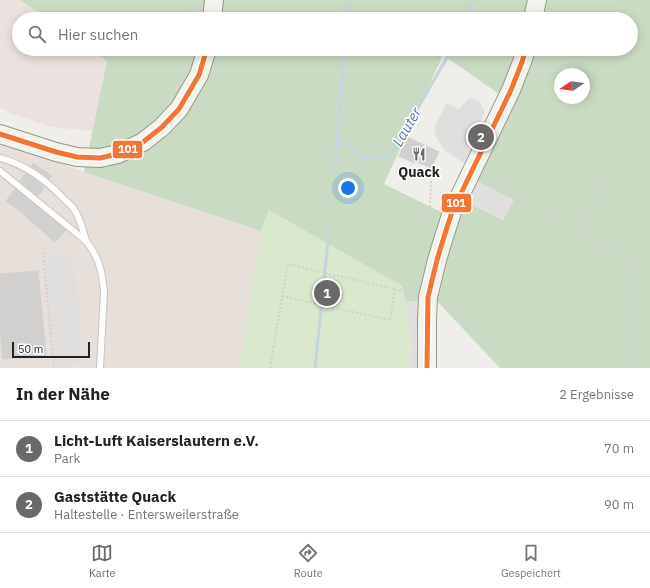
<!DOCTYPE html>
<html lang="de">
<head>
<meta charset="utf-8">
<style>
	:root { --surface:#fff; --page:#f6f6f6; --text:#222; --muted:#767676; --line:#e0e0e0; --accent:#6a6968 }
	body { margin:0; font-family:"IBM Plex Sans",sans-serif; background:var(--page); color:var(--text) }
	.compass { position:absolute; left:554px; top:68px; width:36px; height:36px; border-radius:50%; background:var(--surface); box-shadow:0 2px 10px #0003; rotate:257deg }
	.scale { position:absolute; left:12px; bottom:10px; width:78px; box-sizing:border-box; padding-left:4px; border:2px solid #222; border-top:0; font-size:11px; line-height:14px; white-space:nowrap; color:#222; -webkit-text-stroke:3px #fff; paint-order:stroke }
	.you { position:absolute; left:348px; top:188px; width:14px; height:14px; margin:-10px; border:3px solid #fff; border-radius:50%; background:#1a73e8; box-shadow:0 0 0 6px #1a73e833 }
	.badge { display:grid; place-items:center; width:26px; height:26px; border-radius:50%; background:var(--accent); color:#fff; font-size:13px; font-weight:700 }
	.pin { position:absolute; translate:-50% -50%; border:2px solid #fff; box-shadow:0 1px 4px #0006 }
	.list { margin:0; padding:0; list-style:none }
	h2 { display:flex; justify-content:space-between; align-items:center; height:52px; margin:0; padding:0 16px; font-size:17px }
	h2 small { font-size:13px; font-weight:400; color:var(--muted) }
	.list li { display:grid; grid-template-columns:26px 1fr auto; gap:12px; align-items:center; box-sizing:border-box; height:56px; padding:0 16px; border-top:1px solid var(--line) }
	.list b { display:block; font-size:15px; white-space:nowrap }
	.list p { margin:0; font-size:13px; white-space:nowrap; color:var(--muted) }
	.list em { font-size:13px; font-style:normal; color:var(--muted) }
	.icon { flex:none; width:22px; height:22px; fill:none; stroke:currentColor; stroke-width:2; stroke-linecap:round; stroke-linejoin:round }
	.map { position:relative; flex:none; width:650px; height:368px; overflow:hidden }
	.search { position:absolute; background:var(--surface); box-shadow:0 2px 10px #0003; left:12px; right:12px; top:12px; height:44px; display:flex; align-items:center; gap:10px; box-sizing:border-box; padding:0 14px; border-radius:22px; color:var(--muted); font-size:15px }
	.sheet { height:164px; background:var(--surface) }
	nav { display:flex; justify-content:space-around; align-items:center; box-sizing:border-box; height:56px; border-top:1px solid var(--line); background:var(--surface); font-size:11px; color:var(--muted) }
	nav a { display:grid; justify-items:center; gap:2px }
	nav .on { color:var(--accent) }
	.map>svg:first-child { display:block }
</style>
</head>
<body>
<div class="map">
<svg width="650" height="368" viewBox="0 0 650 368">
	<rect width="100%" height="100%" fill="#efeeeb"/>
	<polygon fill="#ebe1de" points="0,0 20,0 47,19 19,19 19,49 90,49 107,61 93,131 51,127 12,114 0,107"/>
	<polygon fill="#e6dfda" points="0,142 84,172 261,231 239,368 0,368"/>
	<polygon fill="#dae9cd" points="269,210 402,286 411,334 410,368 239,368 261,231"/>
	<g fill="#cadbc3" fill-rule="evenodd">
		<polygon points="20,0 530,0 527,19 47,19"/>
		<path d="M547,0H650V368H500L436,300L443,263L455,229L467,202L503,220L513,200L477,181L531,68L536,49H631V19H544ZM560,74H584V98H560Z"/>
		<polygon points="90,49 519,49 502,96 443,55 384,184 447,215 422,301 405,301 402,286 269,210 261,231 84,172 107,61"/>
	</g>
	<g fill="#e0dfde">
		<polygon points="470,97 479,101 485,112 478,127 466,148 472,153 466,164 445,151 436,137 434,127 447,103 459,109"/>
		<polygon points="477,181 514,200 503,220 467,202"/>
		<polygon points="73,253 84,363 55,366 44,255"/>
		<polygon points="405,301 422,301 419,368 410,368 411,334"/>
	</g>
	<g fill="none" stroke-linecap="round" stroke-linejoin="round">
		<g stroke="#c2d6df" stroke-width="3">
			<polyline points="348,19 349,0"/>
			<polyline points="466,19 473,0"/>
			<path d="M337,143C350,142 350,150 359,155C365,158 378,160 385,157C387,156 390,153 393,151L452,49"/>
			<polyline points="335,167 345,49"/>
			<polyline points="315,368 329,231"/>
		</g>
	</g>
	<g fill="#d2d0ce" stroke="#d2d0cd">
		<polygon points="407,137 439,152 431,168 415,161 414,163 399,156"/>
		<polygon points="33,163 52,176 50,179 31,166"/>
		<polygon points="26,173 44,187 38,196 20,181"/>
		<polygon points="15,189 66,230 55,242 26,217 27,216 6,201"/>
		<polygon points="38,271 46,355 3,359 0,330 0,274"/>
	</g>
	<g fill="none" stroke-linecap="round" stroke-linejoin="round">
		<g stroke="#c5c5c3" stroke-width="8">
			<g id="lane">
				<path d="M0,158C26,165 45,179 63,198C66,201 71,205 74,209C80,218 83,230 86,241"/>
				<path d="M0,171L86,241C99,257 102,271 104,292L100,368"/>
			</g>
		</g>
		<g stroke="#959884" stroke-width="20">
			<g id="secondary">
				<polyline points="212,19 214,0"/>
				<polyline points="533,19 537,0"/>
				<polyline points="0,134 56,152 77,157 100,158 118,154 143,142 162,127 179,109 199,75 207,49"/>
				<polyline points="427,368 427,319 428,297 437,260 443,240 452,212 511,90 522,62 526,49"/>
			</g>
		</g>
		<g stroke="#d7cdcb" stroke-width="2" stroke-dasharray="2 2" stroke-linecap="butt">
			<polyline points="184,0 186,19"/>
			<polyline points="188,49 189,57"/>
			<polyline points="484,175 525,198 585,237 635,265 644,265"/>
			<polyline points="431,181 429,234 431,235"/>
			<polyline points="585,237 599,166"/>
			<polyline points="43,252 54,368"/>
			<polyline points="282,296 390,320 395,289"/>
			<polyline points="270,368 288,264 415,294"/>
			<polyline points="634,368 635,265"/>
		</g>
		<use href="#lane" stroke="#fdfcfc" stroke-width="6"/>
		<use href="#secondary" stroke="#f2f3ed" stroke-width="18"/>
		<g stroke="#fff" stroke-width="8">
			<g id="bus-1">
				<polyline points="0,134 56,152 77,157 100,158 118,154 143,142 162,127 179,109 199,75 207,49"/>
				<polyline points="427,368 428,297 437,260 443,240 452,212 511,90 522,62 526,49"/>
			</g>
		</g>
		<use href="#bus-1" stroke="#f37636" stroke-width="5"/>
	</g>
	<defs>
		<g id="restaurant-bare" transform="scale(1.08)"><path d="M-5-6h1v4h1v-4h1v4h1v-4h1v5L-1.5 .5V6h-2V.5L-5-1ZM5-6V6H3V1.5H1.5Q1.5-4 5-6Z" fill="#6a6968" stroke="#fff" stroke-width="2.5" paint-order="stroke"/></g>
	</defs>
	<g fill-rule="evenodd">
		<use href="#restaurant-bare" x="419" y="154"/>
	</g>
	<g text-anchor="middle" stroke-width="3" stroke-linejoin="round" paint-order="stroke">
		<g font-size="14" font-weight="bold" fill="#222" stroke="#fff">
			<text x="419" y="177">Quack</text>
		</g>
		<g font-size="15" font-style="italic" fill="#5678a9" stroke="#fff">
			<text transform="translate(407 127) rotate(-60)" y="5">Lauter</text>
		</g>
	</g>
	<g stroke="#fff" stroke-width="1.5">
		<rect x="112" y="140" width="31" height="19" rx="4" fill="#f37636"/>
		<rect x="441" y="193" width="31" height="20" rx="4" fill="#f37636"/>
	</g>
	<g font-size="11" text-anchor="middle" font-weight="bold" fill="#fff">
		<text x="128" y="153">101</text>
		<text x="456" y="207">101</text>
	</g>
</svg>
<svg class="compass" viewBox="-18 -18 36 36"><path d="M0-13l5 13h-10z" fill="#e53935"/><path d="M0 13l5-13h-10z" fill="#767676"/></svg>
<div class="scale">50 m</div>
<div class="you"></div>
<div class="pin badge" style="left:327px;top:293px">1</div>
<div class="pin badge" style="left:481px;top:137px">2</div>
<div class="search"><svg class="icon" aria-label="search" viewBox="0 0 24 24"><circle cx="10" cy="10" r="6"/><path d="M15 15l6 6"/></svg>Hier suchen</div>
</div>
<section class="sheet">
<h2>In der Nähe<small>2 Ergebnisse</small></h2>
<ul class="list">
<li><span class="badge">1</span><div><b>Licht-Luft Kaiserslautern e.V.</b><p>Park</p></div><em>70 m</em></li>
<li><span class="badge">2</span><div><b>Gaststätte Quack</b><p>Haltestelle · Entersweilerstraße</p></div><em>90 m</em></li>
</ul>
</section>
<nav>
<a class="on"><svg class="icon" aria-label="map" viewBox="0 0 24 24"><path d="M3 6l6-2 6 2 6-2v14l-6 2-6-2-6 2zM9 4v14M15 6v14"/></svg>Karte</a>
<a><svg class="icon" aria-label="directions" viewBox="0 0 24 24"><path d="M12 3l9 9-9 9-9-9zM9 14v-3h6M13 9l2 2-2 2"/></svg>Route</a>
<a><svg class="icon" aria-label="saved" viewBox="0 0 24 24"><path d="M7 4h10v16l-5-4-5 4z"/></svg>Gespeichert</a>
</nav>
</body>
</html>
